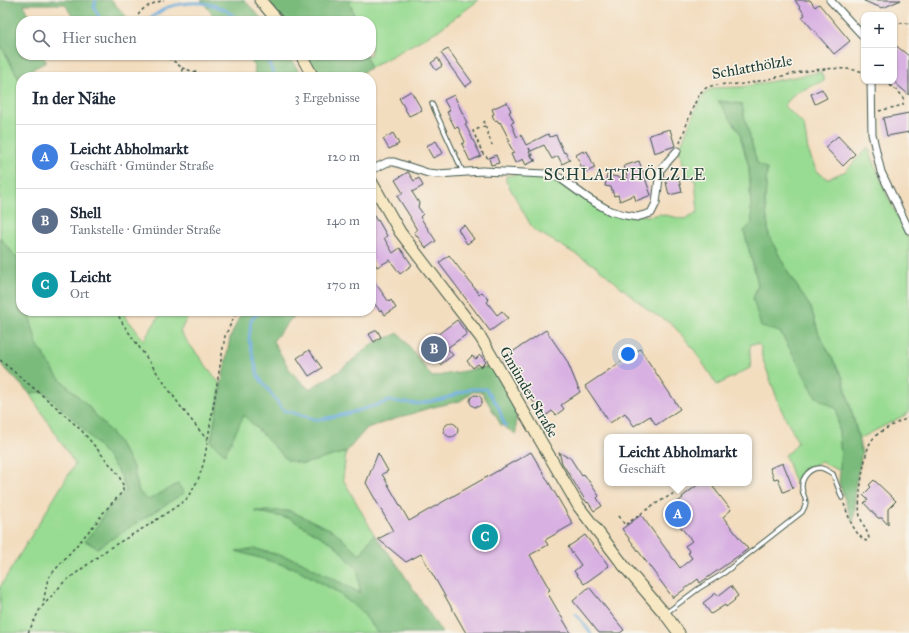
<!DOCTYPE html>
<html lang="de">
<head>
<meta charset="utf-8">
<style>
	:root { --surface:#fff; --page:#f6f6f7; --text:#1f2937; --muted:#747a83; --line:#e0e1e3; --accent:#db2777 }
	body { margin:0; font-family:"IM FELL Great Primer",serif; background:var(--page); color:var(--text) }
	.controls { position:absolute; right:12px; top:12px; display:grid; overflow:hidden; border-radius:8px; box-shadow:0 1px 3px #0004 }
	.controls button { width:36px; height:36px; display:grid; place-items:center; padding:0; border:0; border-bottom:1px solid var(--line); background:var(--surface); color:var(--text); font:20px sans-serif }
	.you { position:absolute; left:628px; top:354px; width:14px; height:14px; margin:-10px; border:3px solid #fff; border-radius:50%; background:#1a73e8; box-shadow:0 0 0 6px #1a73e833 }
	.badge { display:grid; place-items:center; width:26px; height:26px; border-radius:50%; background:var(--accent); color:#fff; font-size:13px; font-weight:700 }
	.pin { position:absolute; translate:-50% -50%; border:2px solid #fff; box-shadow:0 1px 4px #0006 }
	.popup { position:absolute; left:604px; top:434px; width:148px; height:52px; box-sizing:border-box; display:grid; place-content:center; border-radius:8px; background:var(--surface); filter:drop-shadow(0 1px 3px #0005); font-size:13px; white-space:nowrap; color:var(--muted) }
	.popup b { font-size:15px; color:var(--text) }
	.popup::after { content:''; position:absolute; left:50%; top:100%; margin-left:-8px; border:8px solid transparent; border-top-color:var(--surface) }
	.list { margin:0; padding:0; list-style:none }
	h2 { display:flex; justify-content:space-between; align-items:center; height:52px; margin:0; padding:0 16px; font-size:17px }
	h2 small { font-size:13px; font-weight:400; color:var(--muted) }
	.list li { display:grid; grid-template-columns:26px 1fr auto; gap:12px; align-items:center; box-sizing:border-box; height:64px; padding:0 16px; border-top:1px solid var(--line) }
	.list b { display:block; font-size:15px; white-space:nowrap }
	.list p { margin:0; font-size:13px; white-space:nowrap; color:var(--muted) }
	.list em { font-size:13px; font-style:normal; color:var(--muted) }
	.icon { flex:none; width:22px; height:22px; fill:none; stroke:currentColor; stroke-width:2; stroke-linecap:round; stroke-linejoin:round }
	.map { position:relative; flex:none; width:909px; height:633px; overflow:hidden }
	.search { position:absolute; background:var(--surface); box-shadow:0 1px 3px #0004; left:16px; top:16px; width:360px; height:44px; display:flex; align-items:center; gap:10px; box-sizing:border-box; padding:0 14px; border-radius:16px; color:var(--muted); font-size:15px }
	.panel { position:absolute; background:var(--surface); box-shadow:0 1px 3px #0004; left:16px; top:72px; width:360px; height:244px; border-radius:16px }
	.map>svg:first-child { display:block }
</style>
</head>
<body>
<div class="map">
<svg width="909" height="633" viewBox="0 0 909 633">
	<rect width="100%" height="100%" fill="#f7f3e8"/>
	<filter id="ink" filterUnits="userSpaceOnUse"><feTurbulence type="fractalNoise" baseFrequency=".025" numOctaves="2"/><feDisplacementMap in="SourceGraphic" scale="8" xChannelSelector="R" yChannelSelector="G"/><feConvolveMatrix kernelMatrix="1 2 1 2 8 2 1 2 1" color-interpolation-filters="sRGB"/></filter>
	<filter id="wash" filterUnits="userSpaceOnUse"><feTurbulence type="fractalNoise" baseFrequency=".012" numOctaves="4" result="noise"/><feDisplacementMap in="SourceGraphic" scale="16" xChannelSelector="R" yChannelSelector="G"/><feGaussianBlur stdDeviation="0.9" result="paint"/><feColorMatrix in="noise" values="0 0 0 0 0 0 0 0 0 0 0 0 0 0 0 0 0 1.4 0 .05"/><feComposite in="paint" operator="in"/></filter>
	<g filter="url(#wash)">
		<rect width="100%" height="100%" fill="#f3ddbf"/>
		<g fill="#98db92" stroke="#5c8c63">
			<polygon points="349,0 479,0 437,31 370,68 366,55 371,55 371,21 356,21"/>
			<polygon points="0,44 21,83 21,270 19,260 0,238"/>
			<path d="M821,72L824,81L795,93L784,106L804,125L808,150L816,170L827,179L846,171L868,147L886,193L909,240V413L859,439L843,378L819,334L811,308L789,274L769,236L765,202L767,170L757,163L744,115L742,104L719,101L739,131L749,168L752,223L744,231L758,284L753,299L780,332L794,356L816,397L837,409L841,455L840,471L821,462L804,469L795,483L785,455L791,451L798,442L781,409L762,357L761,347L758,344H751C748,350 752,361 750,368L717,385L693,348L671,323L651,312L596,266L533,229L506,181V176L519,174L556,178L605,212L650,216L660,214L684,219L698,212L695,180L686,174L679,150L696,108L706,92L714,88L742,87Z"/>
			<polygon points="28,311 121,311 144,340 162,311 190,311 180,332 221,385 211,442 244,415 287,460 304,464 346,452 343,479 374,534 360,555 334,531 290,511 257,512 289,518 334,544 358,570 360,593 298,560 256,549 237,551 297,569 337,592 362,612 378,633 0,633 0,587 75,464 29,393 44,392 77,422 108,457 121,476 126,491 107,511 97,527 85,541 97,548 110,540 178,484 148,501 139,492 133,467 117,440 88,406 57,376 37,344"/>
		</g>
		<g fill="#7abb7c" stroke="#4c7c58">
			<polygon points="0,0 111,0 126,16 128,21 75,21 65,4 24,4 30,21 21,21 21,55 43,55 46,62 18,77 0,44"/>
			<polygon points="201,0 244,0 264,21 218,21"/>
			<polygon points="268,0 349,0 356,21 282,21"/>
			<polygon points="246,55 288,55 300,73 294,77 254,77 255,66"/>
			<polygon points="305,55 366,55 370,68 355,77 319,77"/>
			<polygon points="718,101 742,104 744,115 757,163 767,169 765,202 769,236 789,274 811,308 819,334 843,378 862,453 855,488 855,510 853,523 839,483 841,455 837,409 816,397 794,356 780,332 761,327 753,299 758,284 744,231 752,223 749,167 739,131"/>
			<polygon points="0,238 19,260 21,270 21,311 28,311 37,344 57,376 88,406 117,440 133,467 139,492 148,500 178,484 184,493 97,548 85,540 97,527 106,511 126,491 121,476 108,457 77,422 44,392 29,393 0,363"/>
			<polygon points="242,311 300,311 290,320 273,341 291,372 309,389 338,372 372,344 399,333 432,377 497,365 516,409 516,434 501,425 482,392 473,392 460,401 429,408 367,428 346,452 304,464 287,460 244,415 225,454 211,442 230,338"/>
			<polygon points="254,511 290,511 334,531 360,555 374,534 399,567 442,633 378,633 362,612 337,592 297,569 236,551 256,549 298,560 360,593 358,570 334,544 289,518"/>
		</g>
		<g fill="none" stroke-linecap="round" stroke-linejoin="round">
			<g stroke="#67aadc" stroke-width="3">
				<polyline points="96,0 94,7 101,21"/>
				<path d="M144,21C152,18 160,11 168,7C194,0 219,0 239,21"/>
				<polyline points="265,55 275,77"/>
				<polyline points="260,311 251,320 249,340 258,376 283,410 318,420 350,413 390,401 418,404 443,399 470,389 486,389 498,406 505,426"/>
				<polyline points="576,614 591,633"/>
			</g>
		</g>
		<g id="blocks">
			<g fill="#d8b1e2">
				<polygon points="795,0 810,0 815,7 819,4 850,41 834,54 802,17 805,15"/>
				<polygon points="864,0 901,0 885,7 882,8 864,1"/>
				<polygon points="894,44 909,56 909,95 894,82"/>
				<polygon points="448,49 472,82 465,87 441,53"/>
				<polygon points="438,58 442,66 436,70 431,63"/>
				<polygon points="822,89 827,98 815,104 811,94"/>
				<polygon points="411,91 422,110 409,116 399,98"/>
				<polygon points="454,95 467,123 465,124 481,156 470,161 462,144 465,142 458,127 455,128 447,112 450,111 444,100"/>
				<polygon points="507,102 511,111 509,112 514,122 511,123 517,137 521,135 526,145 548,134 550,137 556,135 564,153 565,152 570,160 562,164 558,156 552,159 544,145 529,152 534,161 526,165 523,159 515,163 511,154 514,153 508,142 510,141 500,122 499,123 497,120 495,121 492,115 494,114 492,109"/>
				<polygon points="909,113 909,132 887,136 883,118"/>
				<polygon points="670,129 675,146 654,153 649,135"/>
				<polygon points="393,133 399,144 389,149 383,139"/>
				<polygon points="838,136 855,154 843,166 825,147"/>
				<polygon points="436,141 443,153 433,158 426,146"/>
				<polygon points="583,151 584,153 587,151 595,168 586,172 584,167 582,168 576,155"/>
				<polygon points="496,155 499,163 491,165 489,158"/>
				<polygon points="639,161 651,195 636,201 634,195 620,201 618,195 614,196 611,187 605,186 607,175 628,179 624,166"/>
				<polygon points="408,172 414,181 419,178 423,186 412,192 419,203 418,207 423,214 420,217 436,241 426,248 414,232 417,230 410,218 411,218 397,196 403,193 395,180"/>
				<polygon points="678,175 682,192 669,195 665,178"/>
				<polygon points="371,211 377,221 378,220 387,236 384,238 393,253 400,248 412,265 400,274 390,260 377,267 371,257"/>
				<polygon points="464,225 474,239 467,244 458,229"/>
				<polygon points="449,255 479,294 482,292 489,300 487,302 497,315 502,311 508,318 490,331 439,263"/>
				<polygon points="371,277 389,302 391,300 396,308 385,315 381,310 380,311 374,303 371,305"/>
				<polygon points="457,320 467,334 447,348 453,355 440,365 436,359 431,364 420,349 429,342 427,339 435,333 437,335"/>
				<polygon points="377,330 381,337 374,342 369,334"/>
				<polygon points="546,330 567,361 580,392 561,405 564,409 556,415 552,411 544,417 503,358"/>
				<polygon points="640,349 680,409 656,425 650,416 634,426 625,413 610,423 585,386"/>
				<polygon points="309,350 322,368 309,376 297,358"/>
				<polygon points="480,355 486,362 481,367 478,364 473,368 467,361 472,356 476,359"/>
				<circle cx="476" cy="401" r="6"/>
				<circle cx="451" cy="430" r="7"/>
				<polygon points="531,452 573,524 545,540 548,545 530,555 550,590 547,592 571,633 466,633 421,554 406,562 378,539 393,531 366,483 378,453 388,471 382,474 409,521"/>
				<polygon points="559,452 567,457 569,456 582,476 584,474 599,496 597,498 602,506 594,511 588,502 587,503 562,463"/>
				<polygon points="783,463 793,488 783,492 778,478 774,479 770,468"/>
				<polygon points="874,480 896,501 888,509 888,525 882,518 878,518 864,503 868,500 863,495 871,487 869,485"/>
				<polygon points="700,483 710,483 731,510 723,517 748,549 700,583 698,579 673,598 622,529 641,515 680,568 692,558 688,553 690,552 685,546 692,541 667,510 683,498 682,497"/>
				<polygon points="585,535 609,566 584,584 574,571 581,565 568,547"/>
				<polygon points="731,586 738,596 734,599 735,600 726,607 725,605 711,614 703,603 716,593 718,596"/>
				<polygon points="589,587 624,630 620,633 599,633 573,601"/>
			</g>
		</g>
	</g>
	<g filter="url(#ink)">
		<use href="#blocks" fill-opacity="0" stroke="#3f5549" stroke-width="1"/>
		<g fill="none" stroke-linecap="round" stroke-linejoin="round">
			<g stroke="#3f5549" stroke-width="5.5">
				<g id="lane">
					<polyline points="432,104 463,172"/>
					<path d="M666,613L698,589L724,573L802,512C810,499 803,499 802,488C801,477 811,467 821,468C826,469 829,472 833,474L842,498"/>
				</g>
			</g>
			<g stroke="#3f5549" stroke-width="9">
				<g id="street">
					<polyline points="830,0 864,37"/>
					<polyline points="871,81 872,134 881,172 909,230"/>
					<polyline points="371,170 388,162 394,162 428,173 438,174 482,171 545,174 560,178 589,199 610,211 625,215 637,217 651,213 656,203 660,170 677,151"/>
				</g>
			</g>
			<g stroke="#3f5549" stroke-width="13">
				<g id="secondary">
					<polyline points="260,0 278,21"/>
					<polyline points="301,55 313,77"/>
					<polyline points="371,181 400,232 481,338 579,507 624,566 665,614 679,633"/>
				</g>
			</g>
			<g stroke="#3f5549" stroke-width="1.5" stroke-dasharray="3 3" stroke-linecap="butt">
				<path d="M137,21C137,8 154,3 164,0"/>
				<polyline points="894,25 904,22 909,24"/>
				<polyline points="163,55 175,62 182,68 182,77"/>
				<polyline points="182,68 211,77"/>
				<polyline points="879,111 903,105 903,96 885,81"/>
				<polyline points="485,121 484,122 492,145"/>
				<polyline points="485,126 473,131 483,154 488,158"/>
				<path d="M680,143C685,130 694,99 703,90C713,82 731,85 742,84C777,79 811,66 846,69C852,69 858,71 864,72"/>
				<polyline points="529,148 536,163"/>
				<polyline points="116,311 123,324 181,407 208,441"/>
				<polyline points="0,360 55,406 82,431 118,474 123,485 123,491 103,513 96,523 48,578 43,604"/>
				<path d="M844,504C849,517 853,533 866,541L869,539C868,531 862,524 860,516C857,504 864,449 872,440C880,429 897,424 909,417"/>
				<polyline points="619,516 625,525 652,506 690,484"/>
				<polyline points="28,633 40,609 63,583 108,549 147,526 186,500 198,480 204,462 225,336 237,311"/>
			</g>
			<use href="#lane" stroke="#fff" stroke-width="3.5"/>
			<use href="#street" stroke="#fff" stroke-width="7"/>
			<use href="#secondary" stroke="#f7e8c3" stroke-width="11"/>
		</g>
	</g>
	<g text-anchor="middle" stroke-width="3" stroke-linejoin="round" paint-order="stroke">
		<g font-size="15" fill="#1f3d34" stroke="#f7f3e8">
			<text transform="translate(752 67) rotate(-10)" y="5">Schlatthölzle</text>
			<text transform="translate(529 392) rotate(60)" y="5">Gmünder Straße</text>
		</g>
		<g font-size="16" letter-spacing="1" fill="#1f3d34" stroke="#f7f3e8">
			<text x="625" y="180">SCHLATTHÖLZLE</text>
		</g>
	</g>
</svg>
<div class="controls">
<button>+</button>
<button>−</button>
</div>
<div class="you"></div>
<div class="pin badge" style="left:678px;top:514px;background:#3f7fe0">A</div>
<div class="popup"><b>Leicht Abholmarkt</b>Geschäft</div>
<div class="pin badge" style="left:434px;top:349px;background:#5c6f8a">B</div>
<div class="pin badge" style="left:485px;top:537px;background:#0f9aa8">C</div>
<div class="search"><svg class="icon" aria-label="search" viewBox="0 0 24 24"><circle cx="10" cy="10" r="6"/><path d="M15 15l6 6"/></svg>Hier suchen</div>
<section class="panel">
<h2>In der Nähe<small>3 Ergebnisse</small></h2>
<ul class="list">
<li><span class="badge" style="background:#3f7fe0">A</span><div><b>Leicht Abholmarkt</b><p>Geschäft · Gmünder Straße</p></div><em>120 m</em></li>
<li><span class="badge" style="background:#5c6f8a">B</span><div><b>Shell</b><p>Tankstelle · Gmünder Straße</p></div><em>140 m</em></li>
<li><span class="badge" style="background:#0f9aa8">C</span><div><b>Leicht</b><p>Ort</p></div><em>170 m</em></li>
</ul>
</section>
</div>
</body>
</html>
